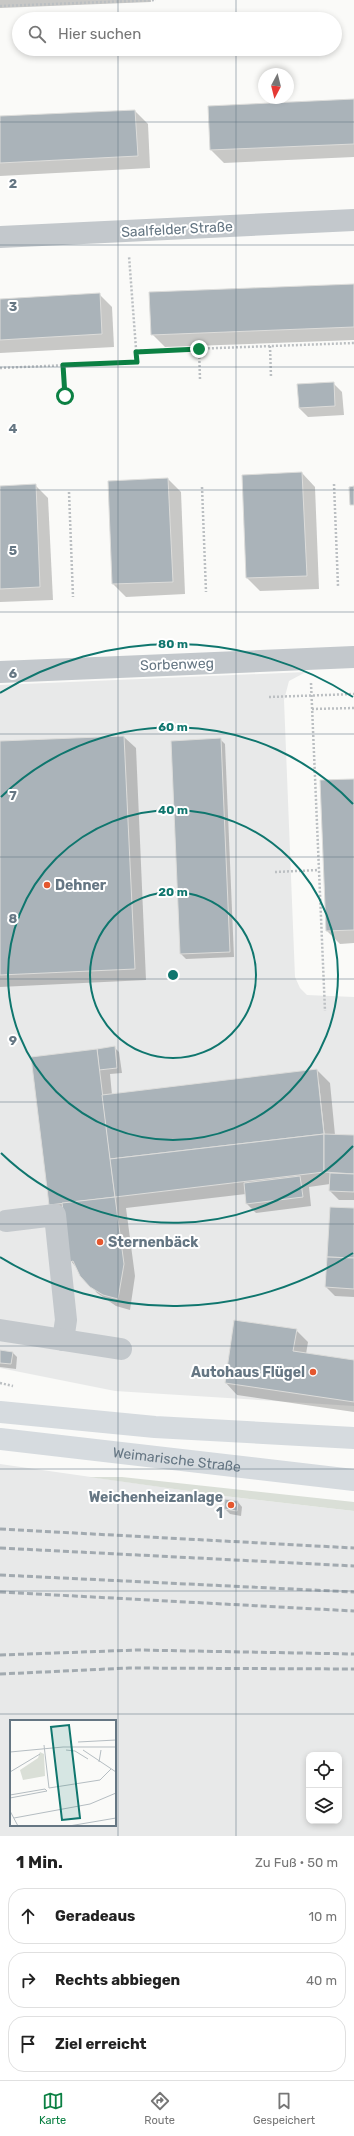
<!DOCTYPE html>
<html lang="de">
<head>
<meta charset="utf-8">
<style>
	:root { --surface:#fff; --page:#f2f2f2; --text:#222; --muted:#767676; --line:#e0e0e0; --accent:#0b8043 }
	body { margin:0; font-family:Rubik,sans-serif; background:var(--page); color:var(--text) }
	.controls { position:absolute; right:12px; bottom:12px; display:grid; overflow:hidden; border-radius:8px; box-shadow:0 2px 6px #0003 }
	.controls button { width:36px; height:36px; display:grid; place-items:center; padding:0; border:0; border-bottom:1px solid var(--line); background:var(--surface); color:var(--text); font:20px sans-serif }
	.compass { position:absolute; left:258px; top:68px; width:36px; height:36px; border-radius:50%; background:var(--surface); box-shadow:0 2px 6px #0003; rotate:187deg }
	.stop { position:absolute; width:12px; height:12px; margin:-9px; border:3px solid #0b8043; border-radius:50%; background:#fff }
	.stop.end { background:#0b8043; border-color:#fff; box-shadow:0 1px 4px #0008 }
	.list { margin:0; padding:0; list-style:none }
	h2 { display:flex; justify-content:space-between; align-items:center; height:52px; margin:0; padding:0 16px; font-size:17px }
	h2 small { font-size:13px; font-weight:400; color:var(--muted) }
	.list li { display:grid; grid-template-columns:26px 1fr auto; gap:12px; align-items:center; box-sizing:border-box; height:56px; margin:0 8px 8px; padding:0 8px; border:1px solid var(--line); border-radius:16px }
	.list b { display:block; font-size:15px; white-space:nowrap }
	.list em { font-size:13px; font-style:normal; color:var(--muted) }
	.icon { flex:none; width:22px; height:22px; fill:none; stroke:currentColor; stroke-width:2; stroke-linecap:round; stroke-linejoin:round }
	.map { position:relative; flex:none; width:354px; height:1836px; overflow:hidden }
	.search { position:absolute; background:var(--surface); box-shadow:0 2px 6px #0003; left:12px; right:12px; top:12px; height:44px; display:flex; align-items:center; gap:10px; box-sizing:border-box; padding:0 14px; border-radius:22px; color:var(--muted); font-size:15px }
	.sheet { height:244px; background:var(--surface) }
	nav { display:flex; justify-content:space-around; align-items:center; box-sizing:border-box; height:56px; border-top:1px solid var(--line); background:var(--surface); font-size:11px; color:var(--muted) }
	nav a { display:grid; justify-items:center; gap:2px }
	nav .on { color:var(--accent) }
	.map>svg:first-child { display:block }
</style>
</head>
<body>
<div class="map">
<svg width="354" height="1836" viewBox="0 0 354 1836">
	<rect width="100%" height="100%" fill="#fafaf8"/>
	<g fill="#e8e9e9" fill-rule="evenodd">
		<polygon points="306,672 289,681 284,700 295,977 300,988 307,995 354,997 354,1406 115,1391 0,1368 0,685"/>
		<path d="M0,1464L224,1496L354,1511V1836H0ZM11,1721H115V1825H11ZM309,1755H339V1821H309Z"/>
	</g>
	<polygon fill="#dadfd7" points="89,1477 122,1477 354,1502 354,1511 224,1496"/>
	<g fill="#0003" fill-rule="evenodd">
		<polygon points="0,0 151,0 151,2 0,8"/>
		<polygon points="354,100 354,157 224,163 211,150"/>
		<polygon points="135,111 148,124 150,168 0,176 0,117"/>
		<polygon points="354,285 354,340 165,347 152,334"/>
		<polygon points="99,294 112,307 114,347 0,353 0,300"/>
		<polygon points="333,383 342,392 344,415 308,417 299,408"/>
		<polygon points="302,473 315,487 319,589 260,591 247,578"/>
		<polygon points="168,479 181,492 185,594 126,597 113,584"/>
		<polygon points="35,485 48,498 53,600 0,602 0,487"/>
		<polygon points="124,737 136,748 146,980 0,987 0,743"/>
		<polygon points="220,739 225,744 234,957 186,959 181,954 172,741"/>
		<polygon points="354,780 354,943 340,944 327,931"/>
		<path d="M114,1047L119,1052L122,1073L110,1074L112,1095L317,1070L330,1083L335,1135L354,1136V1200H339L330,1191V1184L309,1187L311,1206L256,1213L247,1204L246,1194L126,1208L135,1276L130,1310L116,1306L97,1293L71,1261L50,1205L32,1058ZM317,1083H319L325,1138L323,1139Z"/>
		<polygon points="354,1209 354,1297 335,1296 326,1287"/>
		<polygon points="296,1330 308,1342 306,1354 354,1361 354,1412 237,1395 226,1383"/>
		<polygon points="0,1351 13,1353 17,1357 16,1369 0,1367"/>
		<polygon points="238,1502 242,1507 241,1516 230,1514 225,1509"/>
	</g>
	<g fill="#aab3b9" stroke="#dcdcda">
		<polygon points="354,99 354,144 210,150 208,106"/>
		<polygon points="135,110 138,156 0,163 0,116"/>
		<polygon points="354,284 354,327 151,335 149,292"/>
		<polygon points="100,293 102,334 0,340 0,299"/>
		<polygon points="334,382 335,406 299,408 297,384"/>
		<polygon points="302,472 307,576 246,578 242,475"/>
		<polygon points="168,478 173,582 112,584 108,481"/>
		<polygon points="36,484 40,587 0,589 0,486"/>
		<polygon points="354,486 354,505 350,505 349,487"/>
		<polygon points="124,736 135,969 0,975 0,741"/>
		<polygon points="221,738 230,952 180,954 171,741"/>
		<polygon points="354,779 354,930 326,931 320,780"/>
		<polygon points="115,1046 117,1068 99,1070 97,1049"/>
		<polygon points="97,1049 115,1197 49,1205 31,1057"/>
		<polygon points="317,1069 324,1134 110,1159 102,1095"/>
		<polygon points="324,1134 324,1172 115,1197 110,1159"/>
		<polygon points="324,1134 354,1135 354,1174 324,1172"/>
		<polygon points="330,1173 354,1174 354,1192 329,1191"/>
		<polygon points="300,1176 303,1197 246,1204 244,1183"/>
		<polygon points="115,1197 124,1264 118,1299 103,1295 90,1287 80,1276 73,1261 70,1262 62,1203"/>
		<polygon points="330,1207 354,1208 354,1258 327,1257"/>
		<polygon points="327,1257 354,1258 354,1289 325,1287"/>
		<polygon points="234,1320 297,1329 293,1351 354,1360 354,1402 225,1383"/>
		<polygon points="0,1350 13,1352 11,1364 0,1363"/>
		<polygon points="225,1499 238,1501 237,1511 224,1509"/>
	</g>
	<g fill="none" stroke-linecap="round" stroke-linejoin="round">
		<g stroke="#bbbfc2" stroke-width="2.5" stroke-dasharray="2 2" stroke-linecap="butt">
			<polyline points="0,6 156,0"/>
			<polyline points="270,346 271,377"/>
			<polyline points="199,349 200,379"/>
			<polyline points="136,351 354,343"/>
			<polyline points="63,365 65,396"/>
			<polyline points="0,368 137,362 129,256"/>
			<polyline points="334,484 338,586"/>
			<polyline points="202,487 206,592"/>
			<polyline points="69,492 73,597"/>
			<polyline points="311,683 325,1011"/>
			<polyline points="269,697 354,694"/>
			<polyline points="312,709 354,708"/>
			<polyline points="275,872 319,870"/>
			<polyline points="0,1383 13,1386"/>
		</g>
		<g stroke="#c3c8cc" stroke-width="22">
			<polyline points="0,237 354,220"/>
			<polyline points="0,672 354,657"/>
			<polyline points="6,1221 55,1215 66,1320 63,1340"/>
			<polyline points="0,1330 121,1349"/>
		</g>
		<g stroke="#d6dbdf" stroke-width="22">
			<polyline points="0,1412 155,1427 354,1438"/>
			<path id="s1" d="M0,1439L354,1480"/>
		</g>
		<g stroke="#a2aab0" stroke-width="3" stroke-dasharray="6 3" stroke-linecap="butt">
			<polyline points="0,1529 354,1548"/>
			<polyline points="0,1548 354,1566"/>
			<polyline points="0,1575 354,1592"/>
			<polyline points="0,1592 354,1611"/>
			<polyline points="0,1655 138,1650 354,1654"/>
			<polyline points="0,1674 129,1668 354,1669"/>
		</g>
	</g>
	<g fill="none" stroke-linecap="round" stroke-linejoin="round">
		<polyline stroke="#0b8043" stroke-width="5" points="65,396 63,365 137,362 136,352 199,349"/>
	</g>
	<path fill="none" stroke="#657683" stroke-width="1" stroke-opacity="0.55" d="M118,0V19M236,0V19M118,49V1836M236,49V1836M0,122H354M0,245H354M0,367H354M0,490H354M0,612H354M0,734H354M0,857H354M0,979H354M0,1102H354M0,1224H354M0,1346H354M0,1469H354M0,1591H354M0,1714H354"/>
	<g fill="none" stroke="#0f766e" stroke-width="2">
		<circle cx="173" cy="975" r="83"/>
		<circle cx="173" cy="975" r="165"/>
		<path d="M353 1146A248 248 0 0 1 1 1153M1 797A248 248 0 0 1 353 804"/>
		<path d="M353 1253A331 331 0 0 1 0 1257M0 693A331 331 0 0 1 353 697"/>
	</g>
	<g fill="#e4572e" stroke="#fff" stroke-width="1.5">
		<circle cx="47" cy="885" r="4"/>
		<circle cx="100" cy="1242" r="4"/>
		<circle cx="313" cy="1372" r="4"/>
		<circle cx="231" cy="1505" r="4"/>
	</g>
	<g text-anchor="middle" stroke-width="4" stroke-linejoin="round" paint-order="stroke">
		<g font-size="14" fill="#657683" stroke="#fff">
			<text transform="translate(177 229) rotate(-3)" y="5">Saalfelder Straße</text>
			<text transform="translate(177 664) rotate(-2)" y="5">Sorbenweg</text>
			<text dy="5" stroke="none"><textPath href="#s1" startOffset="178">Weimarische Straße</textPath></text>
		</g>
		<g font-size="14" font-weight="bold" fill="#657683" stroke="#fff" text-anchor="start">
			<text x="55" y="890">Dehner</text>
			<text x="108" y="1247">Sternenbäck</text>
			<text x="305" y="1377" text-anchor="end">Autohaus Flügel</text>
			<text x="223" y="1502" text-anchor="end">Weichenheizanlage<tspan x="223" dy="16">1</tspan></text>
		</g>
	</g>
	<g transform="translate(10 1720)">
		<rect width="106" height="106" fill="#fafaf8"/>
		<path d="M30,32L34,34L35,56L13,60L10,50L28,38Z" fill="#dadfd7"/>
		<path fill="none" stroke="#b5bdc2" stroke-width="1" d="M68,22L106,20M34,25L39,68L90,60L101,49M56,30L65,31L78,39M73,30L106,52M0,32L53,27H106M89,42L91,30M0,52L30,34M0,75L35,69L37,71M0,78L37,71M0,91L8,106M4,98L80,84L106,73M59,106L106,98"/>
		<path fill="#0f766e" fill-opacity="0.15" stroke="#0f766e" stroke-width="2" d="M59,5L70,98L52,100L41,7Z"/>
		<rect width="106" height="106" fill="none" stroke="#657683" stroke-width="2"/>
	</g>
	<g font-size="13" text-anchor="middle" font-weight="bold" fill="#657683" stroke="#fff" stroke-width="4" stroke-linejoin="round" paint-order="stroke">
		<text x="13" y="188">2</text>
		<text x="13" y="311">3</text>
		<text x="13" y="433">4</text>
		<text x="13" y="555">5</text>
		<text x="13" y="678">6</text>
		<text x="13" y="800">7</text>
		<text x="13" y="923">8</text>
		<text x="13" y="1045">9</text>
	</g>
	<circle cx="173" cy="975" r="6" fill="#0f766e" stroke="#fff" stroke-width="2"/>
	<g font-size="12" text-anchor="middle" font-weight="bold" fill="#0f766e" stroke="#fff" stroke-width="4" stroke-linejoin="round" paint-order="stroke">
		<text x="173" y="648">80 m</text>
		<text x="173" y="731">60 m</text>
		<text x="173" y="814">40 m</text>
		<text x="173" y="896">20 m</text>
	</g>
</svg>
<div class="controls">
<button><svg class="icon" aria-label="locate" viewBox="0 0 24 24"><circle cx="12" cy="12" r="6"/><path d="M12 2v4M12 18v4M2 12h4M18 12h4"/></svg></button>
<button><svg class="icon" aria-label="layers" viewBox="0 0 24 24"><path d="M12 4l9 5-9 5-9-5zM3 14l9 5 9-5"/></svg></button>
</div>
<svg class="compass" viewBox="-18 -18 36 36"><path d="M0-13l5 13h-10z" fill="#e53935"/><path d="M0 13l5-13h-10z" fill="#767676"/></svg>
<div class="stop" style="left:65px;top:396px"></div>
<div class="stop end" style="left:199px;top:349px"></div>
<div class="search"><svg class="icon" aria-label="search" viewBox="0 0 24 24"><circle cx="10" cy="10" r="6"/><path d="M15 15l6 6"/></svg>Hier suchen</div>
</div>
<section class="sheet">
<h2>1 Min.<small>Zu Fuß · 50 m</small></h2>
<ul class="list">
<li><svg class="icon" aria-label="ahead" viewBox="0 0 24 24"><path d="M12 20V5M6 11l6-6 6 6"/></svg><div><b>Geradeaus</b></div><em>10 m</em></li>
<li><svg class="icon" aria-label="right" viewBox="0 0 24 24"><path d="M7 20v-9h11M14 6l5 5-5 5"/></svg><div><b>Rechts abbiegen</b></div><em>40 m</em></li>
<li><svg class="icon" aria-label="arrive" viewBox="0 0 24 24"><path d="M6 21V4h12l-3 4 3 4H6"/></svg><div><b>Ziel erreicht</b></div></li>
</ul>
</section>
<nav>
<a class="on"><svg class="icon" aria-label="map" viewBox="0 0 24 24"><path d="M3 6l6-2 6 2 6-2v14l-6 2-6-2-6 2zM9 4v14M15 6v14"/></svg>Karte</a>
<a><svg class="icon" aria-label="directions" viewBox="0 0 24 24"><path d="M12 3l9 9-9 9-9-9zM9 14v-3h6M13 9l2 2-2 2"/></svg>Route</a>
<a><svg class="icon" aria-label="saved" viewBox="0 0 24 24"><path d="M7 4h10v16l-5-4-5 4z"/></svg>Gespeichert</a>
</nav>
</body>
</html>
